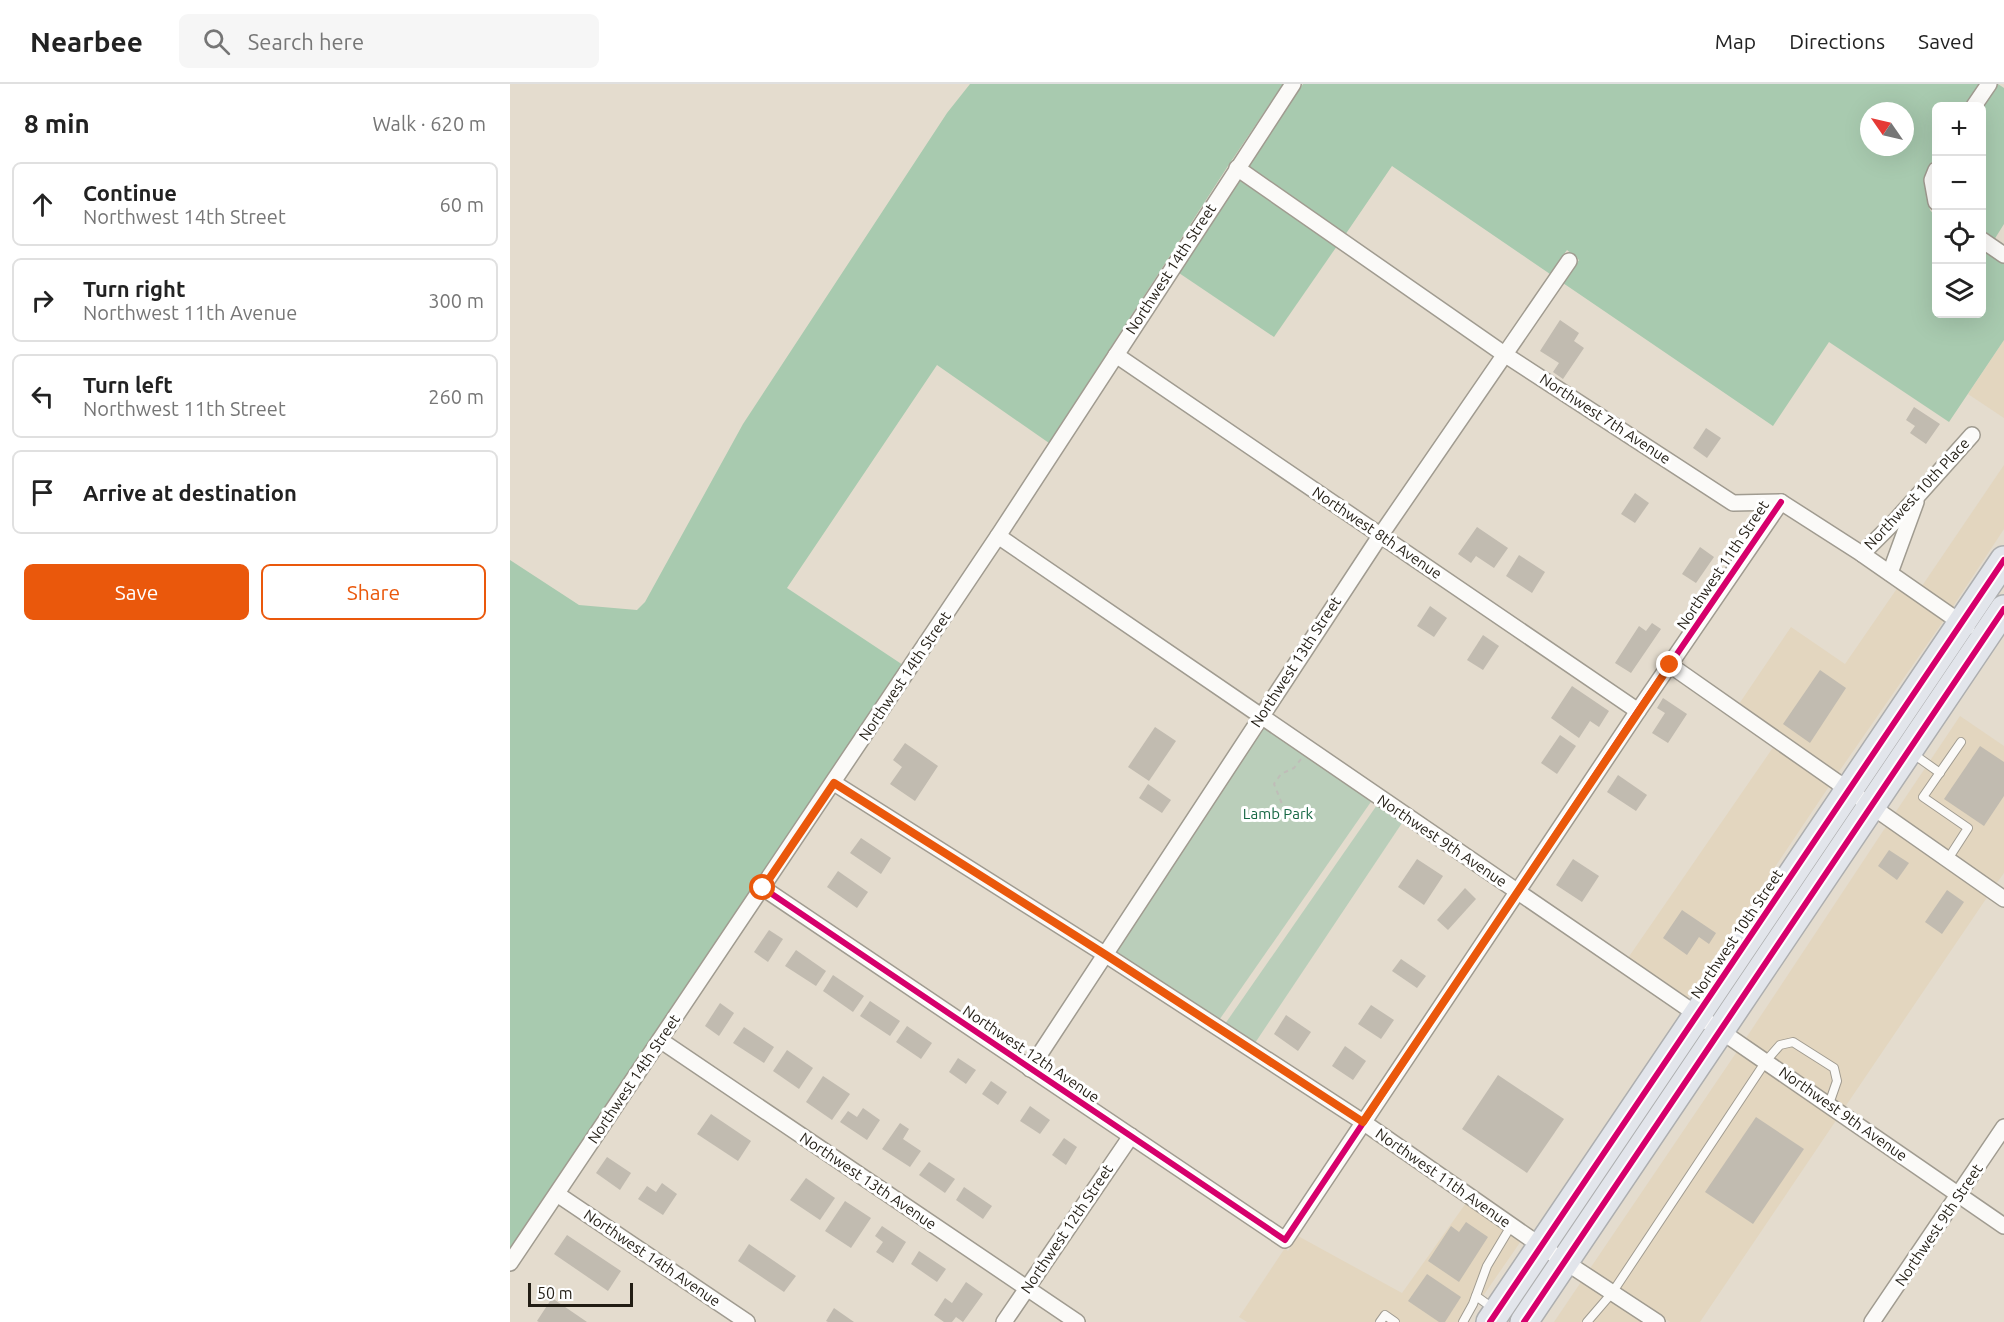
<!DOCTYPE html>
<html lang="en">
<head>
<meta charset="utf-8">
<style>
	:root { --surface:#fff; --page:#f6f6f6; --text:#222; --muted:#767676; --line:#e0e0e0; --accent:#ea580c }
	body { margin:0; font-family:Ubuntu,sans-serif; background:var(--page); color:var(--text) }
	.controls { position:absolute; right:18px; top:18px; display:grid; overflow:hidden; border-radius:9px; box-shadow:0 6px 24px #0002 }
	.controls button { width:54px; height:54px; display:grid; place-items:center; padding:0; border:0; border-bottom:2px solid var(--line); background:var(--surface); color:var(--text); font:30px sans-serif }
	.compass { position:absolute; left:1350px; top:18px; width:54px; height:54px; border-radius:50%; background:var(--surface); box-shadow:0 6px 24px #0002; rotate:304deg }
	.scale { position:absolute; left:18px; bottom:15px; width:105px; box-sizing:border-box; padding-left:6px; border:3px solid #221d14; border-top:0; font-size:16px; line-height:21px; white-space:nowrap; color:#221d14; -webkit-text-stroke:4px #fff; paint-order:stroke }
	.stop { position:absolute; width:18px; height:18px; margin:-14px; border:4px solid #ea580c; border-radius:50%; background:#fff }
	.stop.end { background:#ea580c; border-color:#fff; box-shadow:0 2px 6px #0008 }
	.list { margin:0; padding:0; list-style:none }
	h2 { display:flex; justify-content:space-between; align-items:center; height:78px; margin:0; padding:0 24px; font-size:26px }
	h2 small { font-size:20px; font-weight:400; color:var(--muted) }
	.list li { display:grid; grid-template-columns:39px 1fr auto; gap:18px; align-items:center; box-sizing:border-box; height:84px; margin:0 12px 12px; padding:0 12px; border:2px solid var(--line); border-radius:9px }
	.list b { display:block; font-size:22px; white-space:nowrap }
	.list p { margin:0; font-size:20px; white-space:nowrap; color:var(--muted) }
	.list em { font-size:20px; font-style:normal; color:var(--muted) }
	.actions { display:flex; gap:12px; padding:18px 24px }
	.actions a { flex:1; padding:14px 0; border:2px solid var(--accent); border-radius:9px; text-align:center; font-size:21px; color:var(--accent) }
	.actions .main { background:var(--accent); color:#fff }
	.icon { flex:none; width:33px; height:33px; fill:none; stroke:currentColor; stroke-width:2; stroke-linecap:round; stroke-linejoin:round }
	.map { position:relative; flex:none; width:1494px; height:1238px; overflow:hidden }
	header { display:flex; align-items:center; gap:36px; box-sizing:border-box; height:84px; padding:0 30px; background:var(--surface); border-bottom:2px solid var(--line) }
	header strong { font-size:28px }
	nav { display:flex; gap:33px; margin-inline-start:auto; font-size:21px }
	.search { width:420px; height:54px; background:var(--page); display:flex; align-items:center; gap:15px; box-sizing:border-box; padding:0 21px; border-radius:9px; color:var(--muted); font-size:22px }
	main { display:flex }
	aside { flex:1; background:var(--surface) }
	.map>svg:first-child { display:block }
</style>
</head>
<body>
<header>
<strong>Nearbee</strong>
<div class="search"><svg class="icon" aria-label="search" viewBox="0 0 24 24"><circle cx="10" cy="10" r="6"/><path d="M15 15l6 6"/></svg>Search here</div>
<nav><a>Map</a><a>Directions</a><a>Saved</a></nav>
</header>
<main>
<aside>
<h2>8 min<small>Walk · 620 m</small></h2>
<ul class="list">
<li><svg class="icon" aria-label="ahead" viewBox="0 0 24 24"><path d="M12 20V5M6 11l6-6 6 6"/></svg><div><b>Continue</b><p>Northwest 14th Street</p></div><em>60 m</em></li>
<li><svg class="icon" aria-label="right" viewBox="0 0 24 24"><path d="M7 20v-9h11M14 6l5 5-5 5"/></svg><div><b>Turn right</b><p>Northwest 11th Avenue</p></div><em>300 m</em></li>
<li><svg class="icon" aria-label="left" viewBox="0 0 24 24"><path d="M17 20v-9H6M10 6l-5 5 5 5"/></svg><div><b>Turn left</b><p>Northwest 11th Street</p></div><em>260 m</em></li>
<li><svg class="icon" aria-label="arrive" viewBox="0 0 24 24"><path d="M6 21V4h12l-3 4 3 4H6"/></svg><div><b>Arrive at destination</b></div></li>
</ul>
<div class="actions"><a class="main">Save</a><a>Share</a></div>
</aside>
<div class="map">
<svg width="1494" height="1238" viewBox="0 0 1494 1238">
	<rect width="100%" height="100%" fill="#e4dcce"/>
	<g fill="#e3d6bf">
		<polygon points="1494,256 1494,334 1458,310"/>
		<polygon points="1494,381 1494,445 1442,524 1412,502"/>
		<polygon points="1388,503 1434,536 1328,689 1229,620 1281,543 1335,580"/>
		<polygon points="1450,632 1494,662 1494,789 1486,800 1385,729"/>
		<polygon points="1264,662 1320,701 1177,914 1118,874"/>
		<polygon points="1377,741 1478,812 1335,1023 1236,954"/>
		<polygon points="1228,966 1327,1035 1190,1238 1160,1238 1079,1186"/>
		<polygon points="956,1119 1011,1157 955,1238 737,1238 729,1233 775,1164 778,1167 788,1152 892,1209"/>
		<polygon points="1071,1198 1134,1238 1044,1238"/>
	</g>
	<g fill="#baceba">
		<polygon points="750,633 865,712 705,942 596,871"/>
		<polygon points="867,721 892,739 745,959 715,940"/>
	</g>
	<g fill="#a8caaf" fill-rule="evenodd">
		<polygon points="460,0 773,0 716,85 539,359 427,281 277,504 393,581 0,1164 0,476 69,521 127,526 135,518 233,340 437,29"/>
		<path d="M793,0H1469L1455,22H1426V68L1414,97L1420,126L1426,133V230H1472V164L1494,180V256L1439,338L1319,258L1263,342L1053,199L1069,176L1057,166L1040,190L882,82L835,151L737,83ZM1359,27H1395V63H1359Z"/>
		<polygon points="1488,0 1494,4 1494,140 1484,156 1472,147 1472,26"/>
		<polygon points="729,95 827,162 764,253 669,189"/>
	</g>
	<g fill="#c1bbb0">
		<polygon points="1050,236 1069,249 1064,257 1074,264 1053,295 1043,288 1049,279 1030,267"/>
		<polygon points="1404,323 1430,340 1416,360 1400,349 1405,342 1396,336"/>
		<polygon points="1196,344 1211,354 1197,374 1183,364"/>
		<polygon points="1125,409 1139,419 1125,439 1111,430"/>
		<polygon points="967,443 998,464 984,484 966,472 961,479 948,470"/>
		<polygon points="1190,463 1204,473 1186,499 1172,490"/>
		<polygon points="1009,471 1035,488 1022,509 996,492"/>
		<polygon points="920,522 937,534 924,553 907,542"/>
		<polygon points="1142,539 1151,545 1121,589 1105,579 1129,542 1136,547"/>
		<polygon points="973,551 989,562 973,586 957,576"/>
		<polygon points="1310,586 1336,604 1300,659 1273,640"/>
		<polygon points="1062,602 1099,627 1089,643 1080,637 1069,654 1041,634"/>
		<polygon points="1153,614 1177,630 1158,659 1142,649 1155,629 1147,624"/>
		<polygon points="645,643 666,657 639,697 618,683"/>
		<polygon points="1050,651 1066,662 1047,690 1031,679"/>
		<polygon points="395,659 428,682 405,717 380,700 392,683 383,676"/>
		<polygon points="1470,662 1494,678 1494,712 1474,742 1434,715"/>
		<polygon points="1108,691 1137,711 1126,727 1097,708"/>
		<polygon points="638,700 661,716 652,729 629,714"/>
		<polygon points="351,754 381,774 371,790 340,769"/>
		<polygon points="1379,766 1399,779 1387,796 1368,782"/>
		<polygon points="907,775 933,792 914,821 888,803"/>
		<polygon points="1063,775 1089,792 1072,818 1046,801"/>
		<polygon points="328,787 358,808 347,824 317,803"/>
		<polygon points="955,804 966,815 938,846 927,836"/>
		<polygon points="1437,806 1454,818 1432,850 1415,838"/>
		<polygon points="1172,826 1206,849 1199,860 1189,853 1177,871 1153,854"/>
		<polygon points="259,846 273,855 258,878 244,868"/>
		<polygon points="286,866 316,887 306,902 275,882"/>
		<polygon points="891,875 916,892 907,904 882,887"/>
		<polygon points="323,891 354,912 343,928 313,907"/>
		<polygon points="360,917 390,937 380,952 350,932"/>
		<polygon points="210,919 224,929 209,952 195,942"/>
		<polygon points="861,921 884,936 871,955 848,940"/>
		<polygon points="776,931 801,948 788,967 764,950"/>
		<polygon points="397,942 422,959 411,975 386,958"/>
		<polygon points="234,943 264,963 254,979 223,959"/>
		<polygon points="835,962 856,977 843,996 822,982"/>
		<polygon points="277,966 303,984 289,1005 263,987"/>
		<polygon points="448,974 466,986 456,1000 439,988"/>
		<polygon points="988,991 1054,1035 1017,1089 952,1045"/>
		<polygon points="313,992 340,1010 322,1036 296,1018"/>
		<polygon points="481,997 497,1008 488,1021 472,1010"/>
		<polygon points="520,1022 540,1036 530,1050 510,1037"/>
		<polygon points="353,1024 370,1036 357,1056 330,1038 338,1027 347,1033"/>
		<polygon points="201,1030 241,1057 228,1077 187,1050"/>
		<polygon points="1246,1033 1294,1065 1243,1140 1195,1108"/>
		<polygon points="390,1039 399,1045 393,1055 411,1067 400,1083 372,1065"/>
		<polygon points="554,1054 567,1063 556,1081 542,1071"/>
		<polygon points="97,1073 121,1089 110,1106 86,1089"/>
		<polygon points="419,1078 445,1095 435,1109 409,1091"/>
		<polygon points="296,1094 325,1114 310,1136 280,1116"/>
		<polygon points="152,1099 167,1110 153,1131 128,1115 137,1102 146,1108"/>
		<polygon points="454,1103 482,1122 473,1135 446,1116"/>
		<polygon points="335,1117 361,1134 341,1164 315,1147"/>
		<polygon points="956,1138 978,1153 949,1198 918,1177 941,1142 949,1148"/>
		<polygon points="372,1142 396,1158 383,1179 366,1168 373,1158 365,1152"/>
		<polygon points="57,1151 111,1187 98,1207 44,1170"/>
		<polygon points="239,1160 286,1192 274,1208 228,1177"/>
		<polygon points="409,1167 436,1185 427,1198 401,1180"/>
		<polygon points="917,1190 951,1213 935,1238 929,1238 898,1217"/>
		<polygon points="456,1198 473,1210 453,1238 446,1233 442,1238 434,1238 424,1231 435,1214 442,1219"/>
		<polygon points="42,1214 77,1238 29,1238 27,1237"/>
		<polygon points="324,1224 344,1238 318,1238 316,1237"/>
	</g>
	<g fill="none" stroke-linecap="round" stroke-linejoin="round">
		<g stroke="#a09b90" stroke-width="10">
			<g id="lane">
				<polyline points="1402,669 1430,689"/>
				<polyline points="1438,775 1458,744 1413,713 1451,658"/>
				<polyline points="966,1212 984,1225"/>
				<polyline points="870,1238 875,1231 885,1238"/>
				<polyline points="953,1238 963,1220 977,1182 1001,1142"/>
				<polyline points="1077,1238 1102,1209 1256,977 1270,961 1283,958 1324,984 1327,997 1319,1020"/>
			</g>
		</g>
		<g stroke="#a09b90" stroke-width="18">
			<g id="street">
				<polyline points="1464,22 1479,0"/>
				<polyline points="727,84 994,270 1223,419 1271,418 1352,470 1457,543"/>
				<polyline points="1426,86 1422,96 1426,118"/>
				<polyline points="1472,156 1494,171"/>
				<polyline points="606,271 1128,627"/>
				<path d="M488,452C823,683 1160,910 1494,1142"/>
				<polyline points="1352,470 1386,436 1462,351"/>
				<polyline points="1380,489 1406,418"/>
				<polyline points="1160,581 1494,815"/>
				<polyline points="324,699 596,871 853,1038 1031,1162 1147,1238"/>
				<polyline points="253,804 775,1156 1128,627 1271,418"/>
				<polyline points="150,956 567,1238"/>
				<polyline points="520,985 870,452 1059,177"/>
				<polyline points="47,1110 237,1238"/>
				<polyline points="0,1179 488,452 783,0"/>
				<polyline points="494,1238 621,1052"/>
				<polyline points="1362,1238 1494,1043"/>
			</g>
		</g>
		<g stroke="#adaeaf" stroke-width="30">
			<g id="highway">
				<polyline points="980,1238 1494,476"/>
				<polyline points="1014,1238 1494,525"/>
			</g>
		</g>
		<polyline stroke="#bfbdb8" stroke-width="2" stroke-dasharray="4.5 4.5" stroke-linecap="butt" points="791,675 784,684 771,690 764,700 772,720 794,736"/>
		<use href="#lane" stroke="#fbfaf8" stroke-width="8"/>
		<use href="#street" stroke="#fbfaf8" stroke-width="15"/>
		<use href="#highway" stroke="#e2e5eb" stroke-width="27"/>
		<g stroke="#fff" stroke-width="10">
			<g id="cycleway">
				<polyline points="253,804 775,1156 1128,627 1271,418"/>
				<polyline points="980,1238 1494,476"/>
				<polyline points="1014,1238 1494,525"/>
			</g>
		</g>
		<use href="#cycleway" stroke="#d6006c" stroke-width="6"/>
	</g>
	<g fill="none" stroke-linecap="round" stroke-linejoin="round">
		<polyline stroke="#ea580c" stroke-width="8" points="253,804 324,699 596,871 853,1038 1160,581"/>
	</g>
	<g text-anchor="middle" stroke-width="6" stroke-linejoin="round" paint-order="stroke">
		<g font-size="15" fill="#221d14" stroke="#fff">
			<text transform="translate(661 185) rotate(-57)" y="5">Northwest 14th Street</text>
			<text transform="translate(1095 335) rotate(33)" y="5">Northwest 7th Avenue</text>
			<text transform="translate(1407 410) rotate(-47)" y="5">Northwest 10th Place</text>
			<text transform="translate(867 449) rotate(34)" y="5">Northwest 8th Avenue</text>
			<text transform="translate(1213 481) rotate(-56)" y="5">Northwest 11th Street</text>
			<text transform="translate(786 578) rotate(-57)" y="5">Northwest 13th Street</text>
			<text transform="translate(395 592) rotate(-56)" y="5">Northwest 14th Street</text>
			<text transform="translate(932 757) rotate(34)" y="5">Northwest 9th Avenue</text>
			<text transform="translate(1227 850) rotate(-56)" y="5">Northwest 10th Street</text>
			<text transform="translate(521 970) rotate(34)" y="5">Northwest 12th Avenue</text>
			<text transform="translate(124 995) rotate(-56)" y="5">Northwest 14th Street</text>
			<text transform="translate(1333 1030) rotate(35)" y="5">Northwest 9th Avenue</text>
			<text transform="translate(933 1094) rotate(35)" y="5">Northwest 11th Avenue</text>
			<text transform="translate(358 1097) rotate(34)" y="5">Northwest 13th Avenue</text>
			<text transform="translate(1429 1141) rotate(-56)" y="5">Northwest 9th Street</text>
			<text transform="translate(557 1145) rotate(-56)" y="5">Northwest 12th Street</text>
			<text transform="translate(142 1174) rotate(34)" y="5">Northwest 14th Avenue</text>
		</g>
		<g font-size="15" fill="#166844" stroke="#fff">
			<text x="768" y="735">Lamb Park</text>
		</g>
	</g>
</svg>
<div class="controls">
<button>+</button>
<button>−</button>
<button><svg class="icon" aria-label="locate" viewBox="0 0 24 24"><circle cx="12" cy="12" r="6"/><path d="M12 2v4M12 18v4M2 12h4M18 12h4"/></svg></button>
<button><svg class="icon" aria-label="layers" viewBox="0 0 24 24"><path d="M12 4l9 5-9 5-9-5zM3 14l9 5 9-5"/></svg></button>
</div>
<svg class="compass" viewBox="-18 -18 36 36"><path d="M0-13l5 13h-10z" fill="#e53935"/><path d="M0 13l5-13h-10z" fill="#767676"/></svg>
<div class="scale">50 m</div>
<div class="stop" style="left:253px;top:804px"></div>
<div class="stop end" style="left:1160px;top:581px"></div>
</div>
</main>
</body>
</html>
